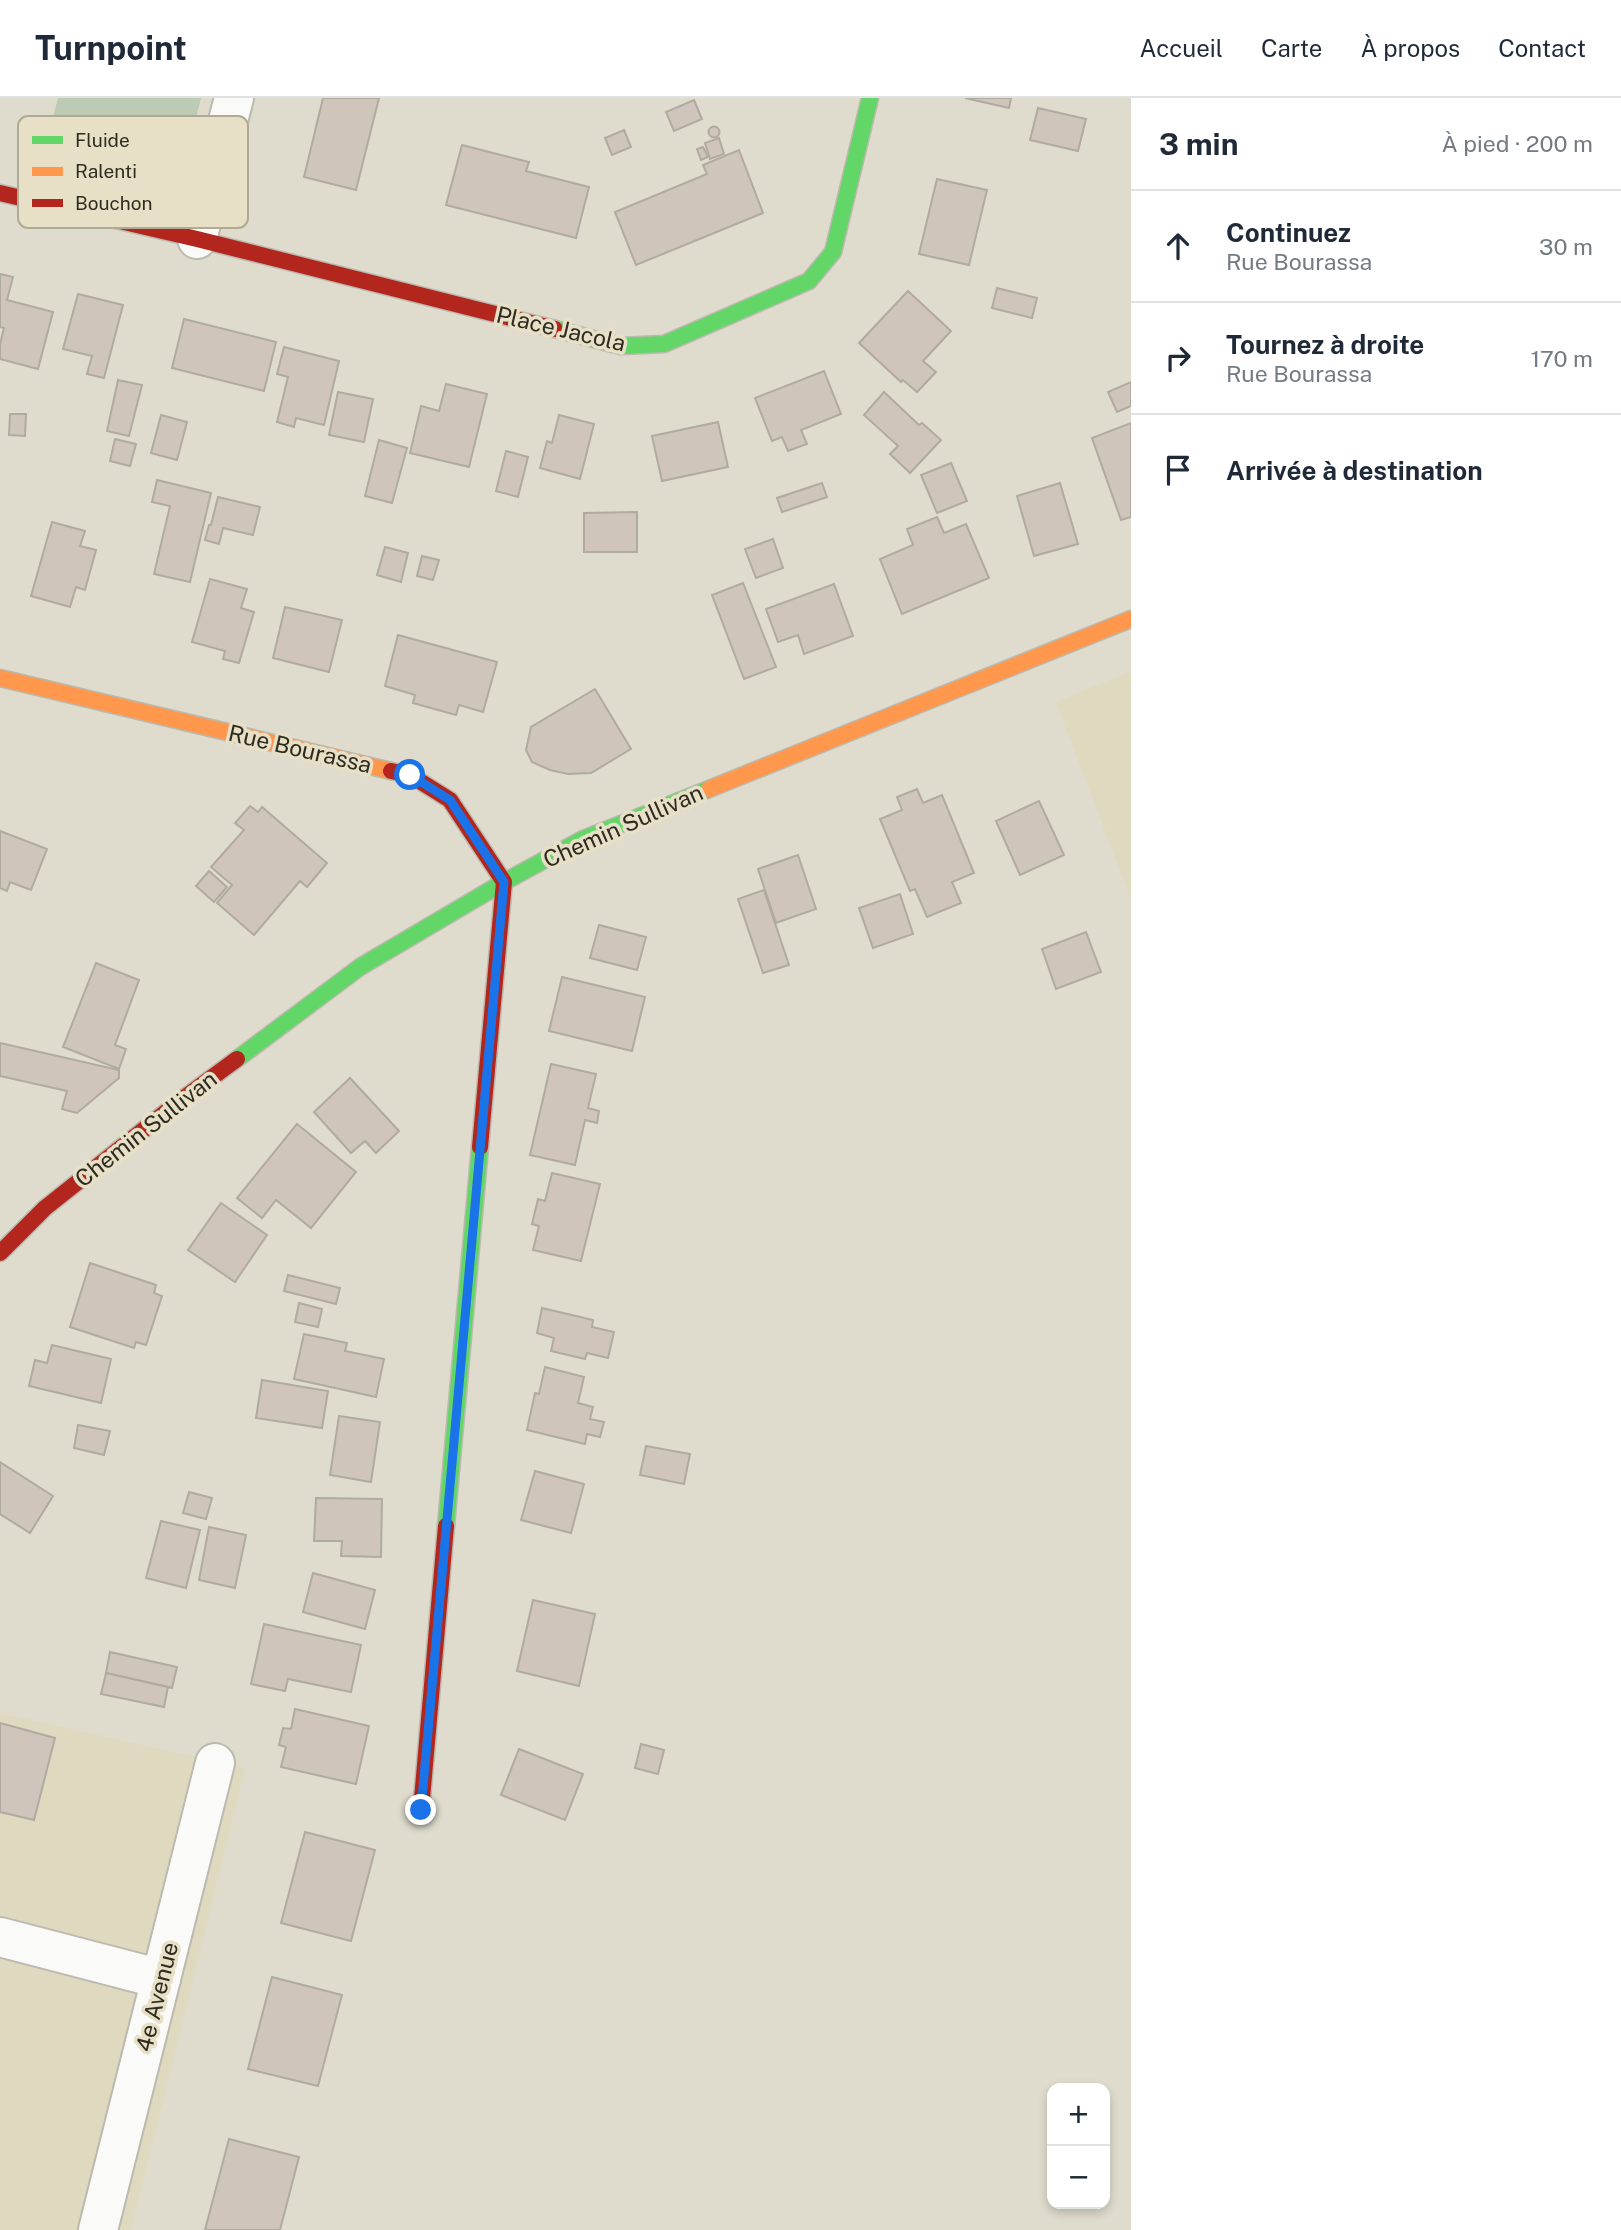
<!DOCTYPE html>
<html lang="fr">
<head>
<meta charset="utf-8">
<style>
	:root { --surface:#fff; --page:#f2f2f3; --text:#1f2937; --muted:#747a83; --line:#e0e1e3 }
	body { margin:0; font-family:"Public Sans",sans-serif; background:var(--page); color:var(--text) }
	.controls { position:absolute; right:21px; bottom:21px; display:grid; overflow:hidden; border-radius:14px; box-shadow:0 4px 10px #0003 }
	.controls button { width:63px; height:63px; display:grid; place-items:center; padding:0; border:0; border-bottom:2px solid var(--line); background:var(--surface); color:var(--text); font:35px sans-serif }
	.stop { position:absolute; width:21px; height:21px; margin:-16px; border:5px solid #1a73e8; border-radius:50%; background:#fff }
	.stop.end { background:#1a73e8; border-color:#fff; box-shadow:0 2px 7px #0008 }
	.list { margin:0; padding:0; list-style:none }
	h2 { display:flex; justify-content:space-between; align-items:center; height:91px; margin:0; padding:0 28px; font-size:30px }
	h2 small { font-size:23px; font-weight:400; color:var(--muted) }
	.list li { display:grid; grid-template-columns:46px 1fr auto; gap:21px; align-items:center; box-sizing:border-box; height:112px; padding:0 28px; border-top:2px solid var(--line) }
	.list b { display:block; font-size:26px; white-space:nowrap }
	.list p { margin:0; font-size:23px; white-space:nowrap; color:var(--muted) }
	.list em { font-size:23px; font-style:normal; color:var(--muted) }
	.icon { flex:none; width:38px; height:38px; fill:none; stroke:currentColor; stroke-width:2; stroke-linecap:round; stroke-linejoin:round }
	.map { position:relative; flex:none; width:1131px; height:2132px; overflow:hidden }
	header { display:flex; align-items:center; gap:42px; box-sizing:border-box; height:98px; padding:0 35px; background:var(--surface); border-bottom:2px solid var(--line) }
	header strong { font-size:33px }
	nav { display:flex; gap:38px; margin-inline-start:auto; font-size:24px }
	main { display:flex }
	aside { flex:1; background:var(--surface) }
	.map>svg:first-child { display:block }
</style>
</head>
<body>
<header>
<strong>Turnpoint</strong>
<nav><a>Accueil</a><a>Carte</a><a>À propos</a><a>Contact</a></nav>
</header>
<main>
<div class="map">
<svg width="1131" height="2132" viewBox="0 0 1131 2132">
	<rect width="100%" height="100%" fill="#dfdcce"/>
	<g fill="#dfd9c0">
		<polygon points="1131,573 1131,802 1056,604"/>
		<polygon points="0,1615 245,1670 131,2132 0,2132"/>
	</g>
	<polygon fill="#bdcab4" points="58,0 201,0 181,79 169,91 159,95 141,97 40,69"/>
	<g fill="#cfc5bb" stroke="#b0aaa1" stroke-width="2">
		<polygon points="323,0 379,0 356,92 304,79"/>
		<polygon points="965,0 1011,0 1009,10"/>
		<polygon points="694,2 702,21 674,33 666,14"/>
		<polygon points="1038,10 1086,21 1078,53 1030,42"/>
		<circle cx="714" cy="34" r="5.5"/>
		<polygon points="624,32 631,49 612,57 605,40"/>
		<polygon points="719,40 724,56 710,61 705,45"/>
		<polygon points="462,47 529,64 526,73 589,89 576,140 446,107"/>
		<polygon points="703,49 708,59 701,62 697,51"/>
		<polygon points="739,52 763,115 636,167 615,114 707,76 703,67"/>
		<polygon points="937,81 987,92 969,167 919,156"/>
		<polygon points="0,176 13,179 7,202 53,214 38,271 0,261 0,246 4,230 0,229"/>
		<polygon points="997,190 1037,200 1032,220 992,210"/>
		<polygon points="908,193 951,233 923,263 936,274 917,294 903,282 901,284 859,245"/>
		<polygon points="78,196 123,207 104,280 87,276 92,258 63,251"/>
		<polygon points="184,221 276,244 264,293 172,270"/>
		<polygon points="284,249 339,263 324,327 296,320 294,329 277,324 288,279 277,276"/>
		<polygon points="824,273 841,316 801,332 807,346 788,353 782,339 772,343 755,300"/>
		<polygon points="118,282 142,287 129,338 107,333"/>
		<polygon points="1131,284 1131,308 1117,314 1108,294"/>
		<polygon points="446,286 487,296 469,369 410,355 421,308 439,313"/>
		<polygon points="338,294 373,301 364,344 329,337"/>
		<polygon points="884,294 919,327 922,325 941,342 910,375 890,356 898,348 864,317"/>
		<polygon points="10,316 26,316 25,338 9,337"/>
		<polygon points="161,317 187,324 177,362 151,355"/>
		<polygon points="559,317 594,326 580,381 540,370 547,343 552,345"/>
		<polygon points="718,324 728,369 662,383 652,338"/>
		<polygon points="1131,325 1131,419 1121,422 1092,340"/>
		<polygon points="115,341 136,346 130,368 110,363"/>
		<polygon points="379,342 407,350 392,405 365,398"/>
		<polygon points="506,353 528,359 518,399 496,393"/>
		<polygon points="951,365 967,403 937,415 921,377"/>
		<polygon points="157,382 211,395 190,484 154,476 170,408 152,404"/>
		<polygon points="822,385 827,399 782,414 777,400"/>
		<polygon points="1060,385 1078,446 1034,458 1017,398"/>
		<polygon points="218,399 260,409 253,437 223,430 219,446 205,442 209,427 211,427"/>
		<polygon points="637,414 637,454 584,454 584,415"/>
		<polygon points="937,419 944,435 966,426 989,480 902,516 880,461 913,447 907,431"/>
		<polygon points="52,424 85,433 80,448 96,452 85,492 76,489 70,509 31,498"/>
		<polygon points="773,441 783,470 756,480 745,451"/>
		<polygon points="385,449 408,455 401,484 377,477"/>
		<polygon points="422,458 439,462 433,482 417,478"/>
		<polygon points="210,481 247,491 241,510 254,514 239,565 223,561 225,553 192,544"/>
		<polygon points="743,485 776,569 744,581 712,497"/>
		<polygon points="834,486 853,538 804,556 798,537 778,544 766,511"/>
		<polygon points="285,509 342,522 329,574 273,560"/>
		<polygon points="398,537 497,564 483,614 459,607 456,617 413,605 415,597 385,588"/>
		<polygon points="595,591 631,651 591,675 568,676 550,672 532,664 526,652 531,629"/>
		<polygon points="917,691 923,705 942,697 974,775 952,784 961,805 927,819 915,791 910,793 880,721 902,712 897,699"/>
		<polygon points="1039,703 1064,757 1020,777 996,723"/>
		<polygon points="250,708 258,714 262,709 327,765 307,789 300,783 254,837 217,805 232,787 211,769 244,732 235,725"/>
		<polygon points="0,733 47,751 31,792 10,784 7,793 0,790"/>
		<polygon points="798,757 816,811 776,825 758,771"/>
		<polygon points="209,773 227,789 214,804 196,788"/>
		<polygon points="764,792 789,867 763,875 738,801"/>
		<polygon points="900,796 913,836 873,850 859,810"/>
		<polygon points="599,827 646,839 637,872 590,860"/>
		<polygon points="1086,834 1101,874 1056,891 1042,851"/>
		<polygon points="96,865 139,882 115,947 126,951 119,971 63,949"/>
		<polygon points="562,879 645,899 632,953 549,933"/>
		<polygon points="0,945 119,972 119,980 77,1015 62,1011 67,993 0,978"/>
		<polygon points="551,966 596,976 588,1010 599,1013 597,1025 585,1022 575,1067 530,1057"/>
		<polygon points="350,980 399,1033 376,1055 365,1043 351,1055 314,1014"/>
		<polygon points="297,1026 356,1074 311,1130 276,1102 262,1120 237,1100"/>
		<polygon points="552,1075 600,1086 581,1163 533,1152 539,1128 532,1126 538,1101 545,1103"/>
		<polygon points="221,1105 267,1137 235,1184 188,1152"/>
		<polygon points="90,1165 156,1187 154,1195 162,1198 146,1247 136,1244 134,1250 70,1229"/>
		<polygon points="288,1177 340,1190 336,1206 284,1193"/>
		<polygon points="299,1205 322,1211 318,1229 295,1224"/>
		<polygon points="542,1210 593,1222 592,1229 614,1234 608,1260 587,1255 585,1261 551,1253 554,1240 537,1235"/>
		<polygon points="304,1236 347,1245 345,1253 384,1261 376,1299 294,1281"/>
		<polygon points="52,1247 111,1261 101,1305 29,1288 35,1262 47,1265"/>
		<polygon points="545,1269 584,1279 578,1305 593,1309 590,1321 604,1324 600,1339 587,1336 585,1346 527,1332 535,1295 539,1296"/>
		<polygon points="262,1282 328,1293 322,1330 256,1320"/>
		<polygon points="339,1318 380,1324 371,1384 330,1377"/>
		<polygon points="78,1327 110,1333 104,1357 74,1350"/>
		<polygon points="646,1348 690,1356 684,1386 640,1377"/>
		<polygon points="0,1364 53,1398 30,1435 0,1416"/>
		<polygon points="535,1373 584,1386 571,1435 521,1422"/>
		<polygon points="189,1394 212,1400 206,1421 183,1415"/>
		<polygon points="316,1400 382,1401 381,1459 341,1458 342,1443 314,1443"/>
		<polygon points="161,1423 200,1432 186,1490 146,1480"/>
		<polygon points="209,1429 246,1437 235,1490 199,1482"/>
		<polygon points="313,1475 375,1492 365,1531 303,1514"/>
		<polygon points="533,1502 595,1516 579,1588 517,1573"/>
		<polygon points="264,1526 361,1547 351,1594 288,1581 285,1593 251,1586"/>
		<polygon points="110,1554 177,1569 172,1590 106,1575"/>
		<polygon points="106,1575 168,1589 164,1609 101,1596"/>
		<polygon points="295,1611 369,1628 356,1686 281,1669 286,1649 279,1647 283,1630 291,1631"/>
		<polygon points="0,1625 55,1640 34,1722 0,1714"/>
		<polygon points="641,1646 664,1652 658,1676 635,1670"/>
		<polygon points="519,1651 583,1676 565,1722 501,1697"/>
		<polygon points="305,1734 375,1752 351,1843 281,1825"/>
		<polygon points="272,1879 342,1897 318,1988 248,1971"/>
		<polygon points="229,2041 299,2059 280,2132 205,2132"/>
	</g>
	<g fill="none" stroke-linecap="round" stroke-linejoin="round">
		<g stroke="#bcb9af" stroke-width="42">
			<g id="street">
				<polyline points="197,141 234,0"/>
				<polyline points="0,1839 161,1881"/>
				<polyline points="98,2132 215,1665"/>
			</g>
		</g>
		<g stroke="#bcb9af" stroke-width="19">
			<g id="fast">
				<polyline points="555,231 621,248 664,246 809,183 833,154 870,0"/>
				<polyline points="237,961 360,869 504,784 583,741 709,691"/>
				<polyline points="446,1428 480,1049"/>
			</g>
		</g>
		<g stroke="#bcb9af" stroke-width="19">
			<g id="slow">
				<polyline points="0,580 391,673"/>
				<polyline points="709,691 1131,521"/>
			</g>
		</g>
		<g stroke="#bcb9af" stroke-width="19">
			<g id="jam">
				<polyline points="0,95 197,141 555,231"/>
				<polyline points="391,673 410,677 450,702 504,784 480,1049"/>
				<polyline points="0,1155 45,1110 176,1006 237,961"/>
				<polyline points="421,1712 446,1428"/>
			</g>
		</g>
		<use href="#street" stroke="#fafaf8" stroke-width="38"/>
		<use href="#fast" stroke="#63d668" stroke-width="16"/>
		<use href="#slow" stroke="#ff974d" stroke-width="16"/>
		<use href="#jam" stroke="#b3261e" stroke-width="16"/>
	</g>
	<g fill="none" stroke-linecap="round" stroke-linejoin="round">
		<polyline stroke="#1a73e8" stroke-width="9" points="410,677 450,702 504,784 421,1712"/>
	</g>
	<g text-anchor="middle" stroke-width="7" stroke-linejoin="round" paint-order="stroke">
		<g font-size="23" fill="#2e2b21" stroke="#e7e0c6">
			<text transform="translate(561 231) rotate(13)" y="8">Place Jacola</text>
			<text transform="translate(300 651) rotate(13)" y="8">Rue Bourassa</text>
			<text transform="translate(623 728) rotate(-24)" y="8">Chemin Sullivan</text>
			<text transform="translate(146 1031) rotate(-38)" y="8">Chemin Sullivan</text>
			<text transform="translate(157 1899) rotate(-76)" y="8">4e Avenue</text>
		</g>
	</g>
	<rect x="18" y="18" width="230" height="112" rx="10" fill="#e7e0c6" stroke="#b0aa94" stroke-width="2"/>
	<rect x="32" y="38" width="31" height="8" fill="#63d668"/>
	<rect x="32" y="69" width="31" height="9" fill="#ff974d"/>
	<rect x="32" y="101" width="31" height="8" fill="#b3261e"/>
	<g font-size="19" fill="#2e2b21">
		<text x="75" y="49">Fluide</text>
		<text x="75" y="80">Ralenti</text>
		<text x="75" y="112">Bouchon</text>
	</g>
</svg>
<div class="controls">
<button>+</button>
<button>−</button>
</div>
<div class="stop" style="left:410px;top:677px"></div>
<div class="stop end" style="left:421px;top:1712px"></div>
</div>
<aside>
<h2>3 min<small>À pied · 200 m</small></h2>
<ul class="list">
<li><svg class="icon" aria-label="ahead" viewBox="0 0 24 24"><path d="M12 20V5M6 11l6-6 6 6"/></svg><div><b>Continuez</b><p>Rue Bourassa</p></div><em>30 m</em></li>
<li><svg class="icon" aria-label="right" viewBox="0 0 24 24"><path d="M7 20v-9h11M14 6l5 5-5 5"/></svg><div><b>Tournez à droite</b><p>Rue Bourassa</p></div><em>170 m</em></li>
<li><svg class="icon" aria-label="arrive" viewBox="0 0 24 24"><path d="M6 21V4h12l-3 4 3 4H6"/></svg><div><b>Arrivée à destination</b></div></li>
</ul>
</aside>
</main>
</body>
</html>
